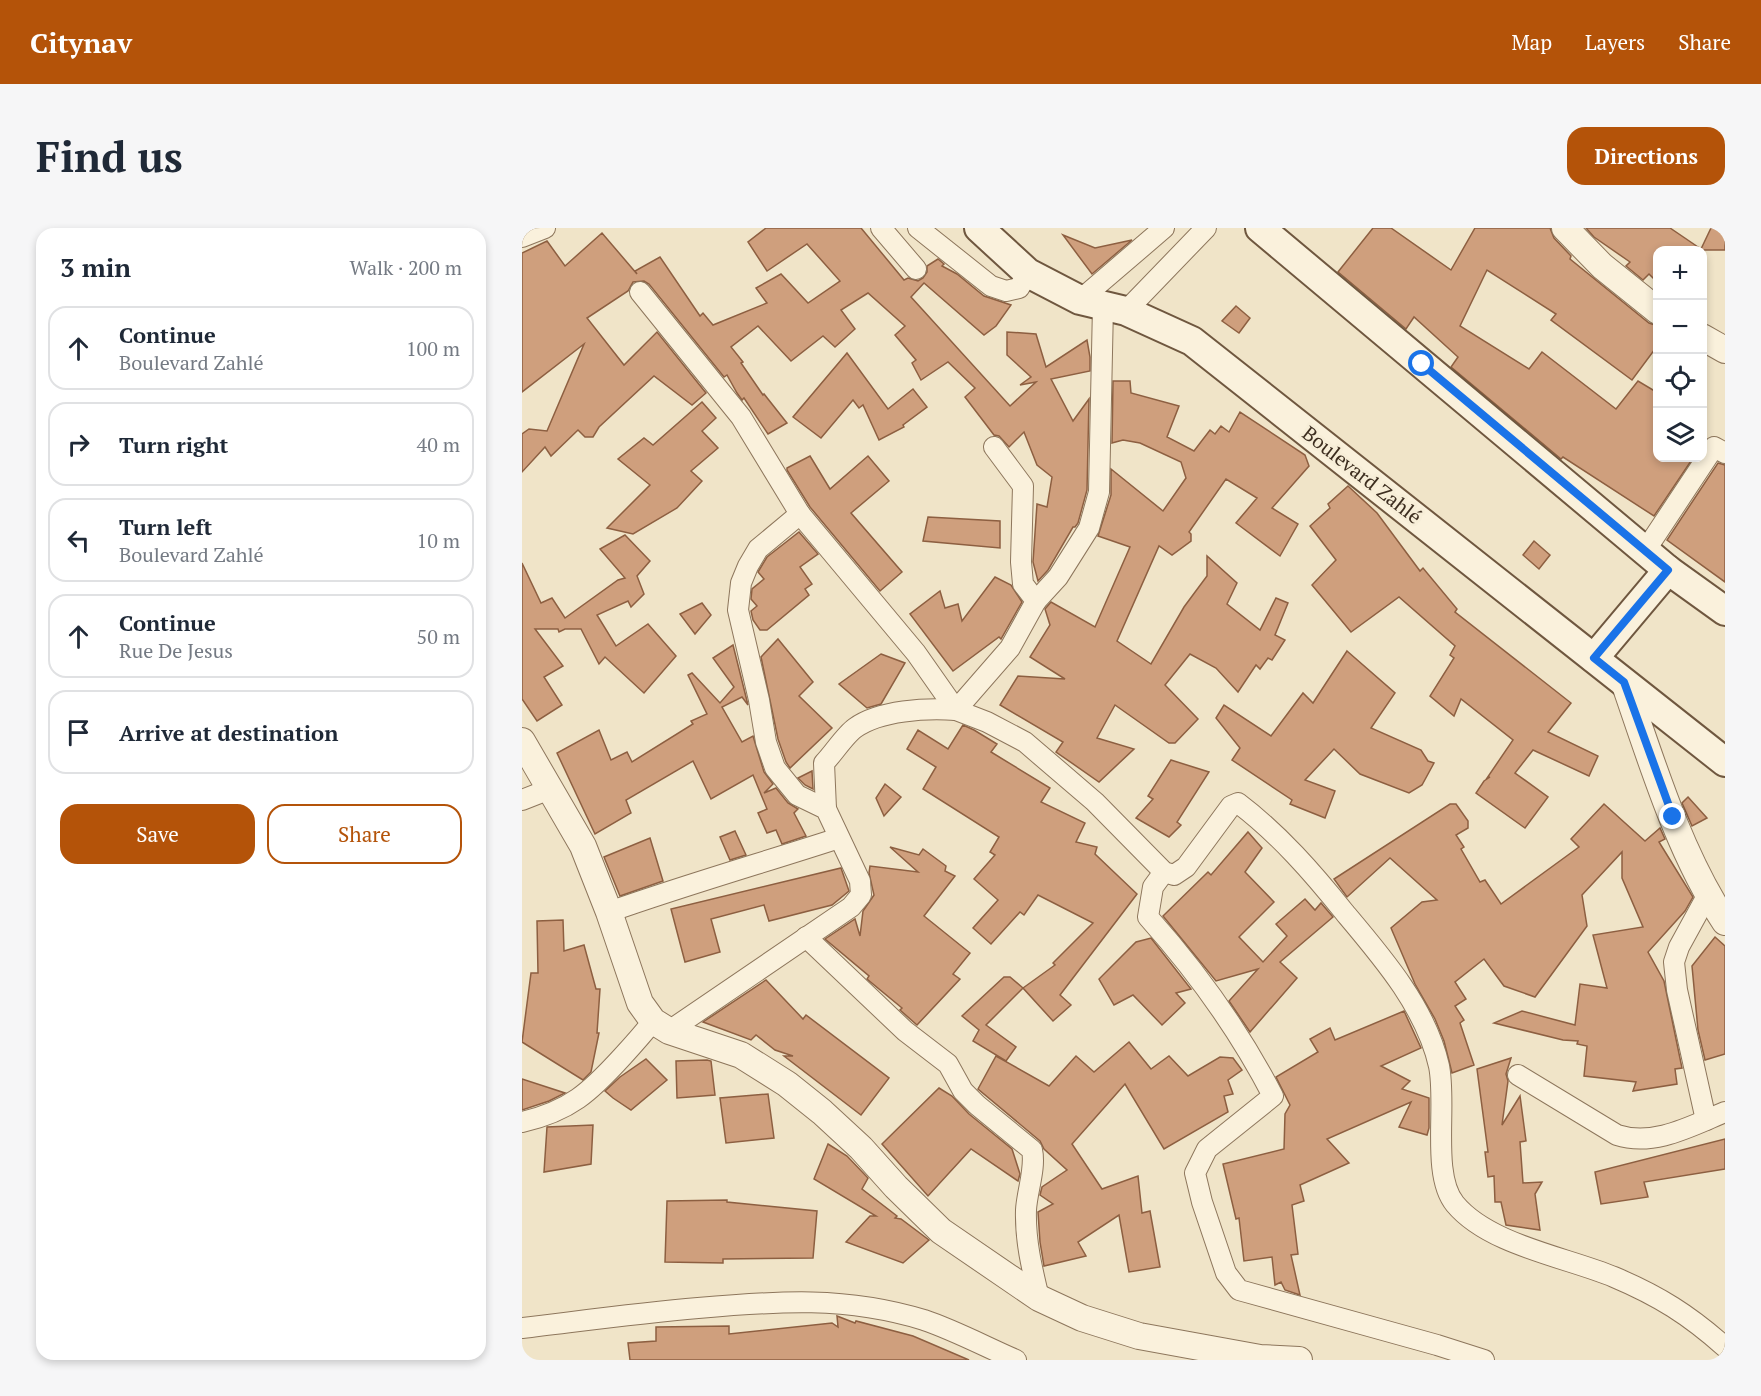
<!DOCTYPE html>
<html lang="en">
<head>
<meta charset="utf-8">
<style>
	:root { --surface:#fff; --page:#f6f6f7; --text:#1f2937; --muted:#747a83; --line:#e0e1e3; --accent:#b45309 }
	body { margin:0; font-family:"PT Serif",serif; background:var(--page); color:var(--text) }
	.controls { position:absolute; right:18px; top:18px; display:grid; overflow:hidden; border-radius:12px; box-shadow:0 3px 9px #0003 }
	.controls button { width:54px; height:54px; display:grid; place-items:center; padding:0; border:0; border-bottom:2px solid var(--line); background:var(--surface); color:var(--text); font:30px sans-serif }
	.stop { position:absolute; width:18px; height:18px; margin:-14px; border:4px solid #1a73e8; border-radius:50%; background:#fff }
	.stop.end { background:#1a73e8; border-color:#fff; box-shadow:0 2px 6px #0008 }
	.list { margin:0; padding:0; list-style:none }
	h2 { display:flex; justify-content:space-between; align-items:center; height:78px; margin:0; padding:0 24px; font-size:26px }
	h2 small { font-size:20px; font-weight:400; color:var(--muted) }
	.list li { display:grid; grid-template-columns:39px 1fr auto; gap:18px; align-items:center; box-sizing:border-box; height:84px; margin:0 12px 12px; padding:0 12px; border:2px solid var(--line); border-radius:18px }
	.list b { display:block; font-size:22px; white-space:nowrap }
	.list p { margin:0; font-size:20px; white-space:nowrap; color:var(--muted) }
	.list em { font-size:20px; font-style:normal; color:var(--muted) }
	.actions { display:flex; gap:12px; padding:18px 24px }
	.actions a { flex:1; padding:14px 0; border:2px solid var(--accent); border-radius:18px; text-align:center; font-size:21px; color:var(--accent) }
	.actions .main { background:var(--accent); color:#fff }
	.icon { flex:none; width:33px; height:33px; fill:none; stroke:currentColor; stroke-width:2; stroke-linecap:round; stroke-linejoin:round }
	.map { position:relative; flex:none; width:1203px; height:1132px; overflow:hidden; border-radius:18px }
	header { display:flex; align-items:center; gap:36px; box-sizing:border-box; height:84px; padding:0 30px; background:var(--accent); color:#fff }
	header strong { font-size:28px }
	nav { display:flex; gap:33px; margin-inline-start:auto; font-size:21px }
	.intro { display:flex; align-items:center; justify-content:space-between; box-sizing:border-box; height:144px; padding:0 36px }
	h1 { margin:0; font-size:42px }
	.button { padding:15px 27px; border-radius:18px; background:var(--accent); color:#fff; font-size:21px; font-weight:700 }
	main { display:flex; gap:36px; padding:0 36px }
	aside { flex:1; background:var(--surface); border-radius:18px; box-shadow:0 3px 9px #0003 }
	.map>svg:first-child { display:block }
</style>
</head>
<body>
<header>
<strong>Citynav</strong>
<nav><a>Map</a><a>Layers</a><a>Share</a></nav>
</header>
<div class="intro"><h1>Find us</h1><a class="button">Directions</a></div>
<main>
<aside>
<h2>3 min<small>Walk · 200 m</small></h2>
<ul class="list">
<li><svg class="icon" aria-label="ahead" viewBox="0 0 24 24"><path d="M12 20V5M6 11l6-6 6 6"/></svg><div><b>Continue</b><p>Boulevard Zahlé</p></div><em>100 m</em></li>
<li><svg class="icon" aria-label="right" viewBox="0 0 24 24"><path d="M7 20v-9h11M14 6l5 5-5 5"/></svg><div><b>Turn right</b></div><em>40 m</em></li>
<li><svg class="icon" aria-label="left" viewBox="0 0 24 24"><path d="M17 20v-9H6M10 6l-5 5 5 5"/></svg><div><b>Turn left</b><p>Boulevard Zahlé</p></div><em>10 m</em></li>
<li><svg class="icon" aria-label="ahead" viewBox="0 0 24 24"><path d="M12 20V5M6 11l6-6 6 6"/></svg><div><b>Continue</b><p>Rue De Jesus</p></div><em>50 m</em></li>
<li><svg class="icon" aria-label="arrive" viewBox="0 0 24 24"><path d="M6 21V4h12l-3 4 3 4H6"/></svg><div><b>Arrive at destination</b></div></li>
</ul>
<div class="actions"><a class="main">Save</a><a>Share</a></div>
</aside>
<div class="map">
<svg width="1203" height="1132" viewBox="0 0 1203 1132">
	<rect width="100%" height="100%" fill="#f0e4c8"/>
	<g fill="#cf9f7d" stroke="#8d5f41" stroke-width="1.5">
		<polygon points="244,0 339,0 382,52 386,50 396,53 401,50 405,44 405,38 416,31 422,36 420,38 435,46 462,68 489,77 474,98 462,107 402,55 389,69 488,178 514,154 498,157 509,149 485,127 485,104 514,106 524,139 565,112 568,129 568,143 529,151 551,193 567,171 565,262 556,295 553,299 551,299 526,342 516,353 511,334 515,276 525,279 530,249 515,237 502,204 487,219 477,208 472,207 443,169 453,160 426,134 399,152 390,135 394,132 373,107 383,98 346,65 319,82 333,101 313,119 301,108 269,133 236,98 209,119 221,134 219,135 241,167 242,166 265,195 246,206 222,170 220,172 215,165 205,147 202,149 127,56 122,53 111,54 106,63 65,90 102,137 135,104 184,165 170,177 132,148 77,199 71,209 63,209 56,202 29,228 23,219 0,244 0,206 7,201 25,203 62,116 0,164 0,25 25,13 43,38 80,5 115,46 113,43 138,29 178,88 181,85 191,97 245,75 234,60 259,46 286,75 318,53 285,16 245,43 226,14"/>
		<polygon points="851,0 869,0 929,42 953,0 1028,0 1032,10 1049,28 1048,31 1127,95 1136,98 1136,117 1110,152 1029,92 1034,86 965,42 938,98 1007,141 1020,124 1094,181 1116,153 1136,165 1136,230 1171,230 1132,288 1041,229 1039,231 929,139 936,129 892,89 884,101 816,44"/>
		<polygon points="1064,0 1148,0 1179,21 1189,0 1203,0 1203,22 1136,22 1136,55 1127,46 1121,52 1104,38 1108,34 1072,9"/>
		<polygon points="541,7 573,20 610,12 570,46"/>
		<polygon points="714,78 728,90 717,105 700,93"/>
		<polygon points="325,125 366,181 391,161 405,179 381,197 382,199 357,212 341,177 337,180 331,172 299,210 271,189"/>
		<polygon points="591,153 608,153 609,165 657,178 645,209 672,223 688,202 693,206 699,198 707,204 718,184 783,227 787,238 750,280 776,296 758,328 714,295 735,270 704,251 667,304 669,306 669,313 650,327 637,318 595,413 629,436 662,379 685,348 685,328 715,355 705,376 738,402 754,370 766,375 753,407 763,412 750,432 746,430 738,441 734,437 716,464 694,440 668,426 643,457 676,491 653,515 647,515 593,477 575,510 612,521 577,554 534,524 541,514 478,477 496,448 543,451 508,429 528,397 523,381 529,374 573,399 608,319 576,308 589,267 589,241 641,283 664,250 659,234 618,215 601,212 590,215"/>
		<polygon points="180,174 194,190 180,203 196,220 169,243 180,253 155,280 111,306 85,300 128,257 96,231 122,210 131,217"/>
		<polygon points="288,228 308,261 346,228 367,253 329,285 380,344 358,363 288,279 265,242 265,240"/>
		<polygon points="1196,235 1203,237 1203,354 1145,312"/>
		<polygon points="826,258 855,285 898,343 901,340 935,381 933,384 1049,475 1026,504 1076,528 1067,548 1011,522 993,545 1026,569 1003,600 954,565 962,553 968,549 965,550 991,512 939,471 932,488 908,468 932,430 928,427 933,418 877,369 829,404 790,357 814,332 788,298 808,280 806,276"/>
		<polygon points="406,289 478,293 478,320 401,313"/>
		<polygon points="277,304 296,326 278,339 290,356 283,361 287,367 245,402 238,402 231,392 229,383 235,378 229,371 230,361 242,351 236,344 245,329"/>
		<polygon points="103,307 128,333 115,348 122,366 109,379 106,373 75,387 94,418 126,396 154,428 122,465 83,429 77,436 59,401 43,401 37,404 36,401 13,401 41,438 22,449 40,477 15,493 0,471 0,335 19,375 30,370 43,390 96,352 103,350 78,321"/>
		<polygon points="1012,313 1028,327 1017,341 1001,327"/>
		<polygon points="473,349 489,357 500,374 479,411 477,409 431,443 388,386 418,363 423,380 436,376 440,393"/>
		<polygon points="180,375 189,387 173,406 158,386"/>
		<polygon points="256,411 291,454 277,468 310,500 268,540 264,534 256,511 239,429"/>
		<polygon points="211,417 226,477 220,469 200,479 220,514 231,508 242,544 251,556 242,565 254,560 266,575 276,581 272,585 284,608 260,616 254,602 245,605 236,585 245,581 231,547 189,571 171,533 104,572 109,585 73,606 35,525 77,502 89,532 105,524 110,534 171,496 169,493 185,486 166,447 170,445 198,475 212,459 191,430"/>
		<polygon points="825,423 873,465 849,500 899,522 906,533 912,535 900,557 887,565 838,546 812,521 783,552 813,563 803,590 768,576 770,572 710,532 718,520 694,490 702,477 749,508 781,465 791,475"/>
		<polygon points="359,426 383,435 359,476 345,480 317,456"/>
		<polygon points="441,497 452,502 475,516 469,524 528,560 519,574 563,595 554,614 575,619 573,626 615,666 538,767 549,777 531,793 501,760 533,737 531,735 571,695 516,667 502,687 498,684 469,716 451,700 476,672 452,651 473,627 468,624 477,609 401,561 414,539 385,521 396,502 426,521"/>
		<polygon points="649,532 687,544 655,594 659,597 647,609 614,590 631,571 626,568"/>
		<polygon points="290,543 291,561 283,557 276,550"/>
		<polygon points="363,556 379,569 362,588 354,570"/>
		<polygon points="1166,569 1185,590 1170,598 1160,575"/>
		<polygon points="928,576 934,576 946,593 946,600 934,607 942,619 939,621 958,654 963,652 979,676 1057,619 1049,611 1082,576 1123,613 1138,600 1143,611 1137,614 1171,669 1163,683 1126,724 1142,753 1160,840 1153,841 1155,856 1111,863 1114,854 1062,848 1065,818 1055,816 1056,813 1041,812 972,795 1000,783 1053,797 1058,756 1085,760 1071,707 1121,699 1100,650 1100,624 1060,667 1065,698 1013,769 982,758 962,731 933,754 944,771 933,778 942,792 938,795 952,837 930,845 922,813 913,791 893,756 869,700 900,674 915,672 868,630 825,669 812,651"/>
		<polygon points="213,603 224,627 208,632 198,609"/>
		<polygon points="726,604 740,620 723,644 752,674 717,709 741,734 765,708 754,696 783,671 793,682 799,675 811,689 758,734 775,750 728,804 707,773 736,741 694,753 641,688 686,644 689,647"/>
		<polygon points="128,610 141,653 98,668 82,629"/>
		<polygon points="368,619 397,627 401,621 424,638 423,643 433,648 402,688 448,725 431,746 438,751 395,797 378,782 380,780 345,751 347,748 303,711 333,691 338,708 341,683 352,667 347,645 348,638 396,644"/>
		<polygon points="319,640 327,663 310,677 247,693 242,677 189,691 198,724 163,734 149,681"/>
		<polygon points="41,692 42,723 62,717 74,761 78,761 75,805 77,805 69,844 61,852 0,814 9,745 16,745 15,693"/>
		<polygon points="1193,709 1203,718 1203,826 1183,832 1176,802 1170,738"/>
		<polygon points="629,710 669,761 654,765 663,775 640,797 611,767 592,777 577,751 614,714"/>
		<polygon points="482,749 488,749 501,760 464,797 494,819 484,833 451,813 457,802 440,788"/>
		<polygon points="244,752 281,791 284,787 367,850 339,887 262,828 271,828 253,822 234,807 229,812 181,794"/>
		<polygon points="882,783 899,820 859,838 888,853 880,861 907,870 907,900 905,907 877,899 889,874 805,911 827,935 778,957 782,973 770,977 776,1026 769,1027 778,1067 763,1062 759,1054 753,1057 750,1029 722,1033 717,990 714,991 701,936 762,921 763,886 768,877 754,849 796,824 788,811 808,800 813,812"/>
		<polygon points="607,814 629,841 647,828 666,848 698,829 711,830 720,842 706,852 711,866 702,868 706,884 642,921 603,856 550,916 580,961 616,948 620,985 628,983 638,1039 607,1044 597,987 556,1014 564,1028 522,1038 518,1014 516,984 531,976 518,967 520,959 545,942 522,921 518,913 456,861 474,828 527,858 554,828 572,844"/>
		<polygon points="989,830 984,846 986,853 980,897 998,868 1004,913 998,914 1001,955 1020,954 1013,966 1018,1002 984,997 979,974 973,974 972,948 966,949 963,924 966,924 955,841"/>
		<polygon points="124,831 145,852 109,882 91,870 83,863 98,849"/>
		<polygon points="185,832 189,833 193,867 155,870 154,833"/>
		<polygon points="0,851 43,865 27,873 0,882"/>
		<polygon points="417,860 430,868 447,886 490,921 498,946 496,953 449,921 406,968 360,916"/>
		<polygon points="246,866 252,910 204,915 198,870"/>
		<polygon points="71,897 69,936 22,944 25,899"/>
		<polygon points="1203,911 1203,941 1122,954 1126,969 1079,976 1073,944"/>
		<polygon points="306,916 325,928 346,950 340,961 375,988 373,990 379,991 407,1012 381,1035 324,1014 348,988 354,988 292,951"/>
		<polygon points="205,972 205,974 295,983 291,1030 201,1031 201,1035 143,1034 145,973"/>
		<polygon points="315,1088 333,1095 334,1093 391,1108 447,1132 108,1132 106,1115 134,1113 134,1099 207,1098 207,1106 310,1095 316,1099"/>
	</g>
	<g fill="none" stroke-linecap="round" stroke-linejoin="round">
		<g stroke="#8d765c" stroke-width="22">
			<g id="minor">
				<polyline points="359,0 394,41"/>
				<polyline points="396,0 469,58 484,63 497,60 506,45"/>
				<polyline points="0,9 23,0"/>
				<path d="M118,64L219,189L278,286L394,425L434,482L465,494L503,514L573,574L642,644L652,647L664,639L709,578L716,575C757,606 791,645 823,685C861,730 904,780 917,838C925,877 909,947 933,976C967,1017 1044,1029 1092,1049C1137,1068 1167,1087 1203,1119"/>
				<polyline points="558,72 642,0"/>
				<polyline points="604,83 684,0"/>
				<polyline points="1123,323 1192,219 1203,225"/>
				<polyline points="514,373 536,349 567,300 577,264 581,78"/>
				<polyline points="0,572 28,561"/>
				<path d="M304,581L302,535C311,526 323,507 333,500C358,482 404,480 434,482L488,420L514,373L501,356L499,334L501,258L472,219"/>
				<path d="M642,644L631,659L626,689C675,744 717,802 751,868L685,921L673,945L680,974L704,1045L717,1062L915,1117L962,1132"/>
				<path d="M87,684C163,657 240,635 317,610"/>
				<path d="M284,709L383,803L426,836L441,863L455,877L510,922C514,940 505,963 504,982C503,1012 510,1041 517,1070"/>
				<polyline points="147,803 329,679 339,667 338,653 304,581 275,567 253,540 244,514 237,472 216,382 219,355 226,338 236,321 278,286"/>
				<path d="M996,847L1095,907C1132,919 1169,898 1203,884"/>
				<polyline points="1184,892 1155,762 1152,734 1157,719 1186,666"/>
				<path d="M0,894C48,883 68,864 100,829C111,817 121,806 131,793"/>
				<path d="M0,1100C59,1093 117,1085 176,1080C256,1073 324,1068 402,1092C432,1102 464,1119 494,1132"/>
			</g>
		</g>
		<g stroke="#8d765c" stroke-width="28">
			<g id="tertiary">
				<polyline points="1043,0 1080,38 1136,83"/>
				<polyline points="1180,109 1203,122"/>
				<path d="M1102,454C1129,532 1157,625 1203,694"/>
				<polyline points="0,513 61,618 87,684 118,775 131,793 147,803 219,827 265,856 300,884 339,920 374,959 419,1003 517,1070 560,1090 617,1108 738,1130 777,1132"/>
			</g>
		</g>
		<g stroke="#6f573f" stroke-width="32">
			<g id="secondary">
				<polyline points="457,0 506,45 558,72 604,83 670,113 1203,534"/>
				<polyline points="738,0 1146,342 1203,383"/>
				<polyline points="1072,430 1146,342"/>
			</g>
		</g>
		<use href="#minor" stroke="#faf1dc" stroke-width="20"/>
		<use href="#tertiary" stroke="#faf1dc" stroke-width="26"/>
		<use href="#secondary" stroke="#faf1dc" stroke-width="28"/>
	</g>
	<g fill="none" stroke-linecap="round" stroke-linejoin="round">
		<polyline stroke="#1a73e8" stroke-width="8" points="900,136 1146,342 1072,430 1102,454 1151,589"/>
	</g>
	<g text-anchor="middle" stroke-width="6" stroke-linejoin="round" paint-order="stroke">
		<g font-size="20" fill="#3d2e20" stroke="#f7eed8">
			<text transform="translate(840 247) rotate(38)" y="7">Boulevard Zahlé</text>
		</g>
	</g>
</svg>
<div class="controls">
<button>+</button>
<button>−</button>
<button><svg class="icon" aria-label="locate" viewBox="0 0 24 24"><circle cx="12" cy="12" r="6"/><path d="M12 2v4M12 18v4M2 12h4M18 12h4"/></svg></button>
<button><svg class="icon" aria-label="layers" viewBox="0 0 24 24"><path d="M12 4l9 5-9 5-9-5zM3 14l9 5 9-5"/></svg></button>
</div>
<div class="stop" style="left:900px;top:136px"></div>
<div class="stop end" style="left:1151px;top:589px"></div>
</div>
</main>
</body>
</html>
